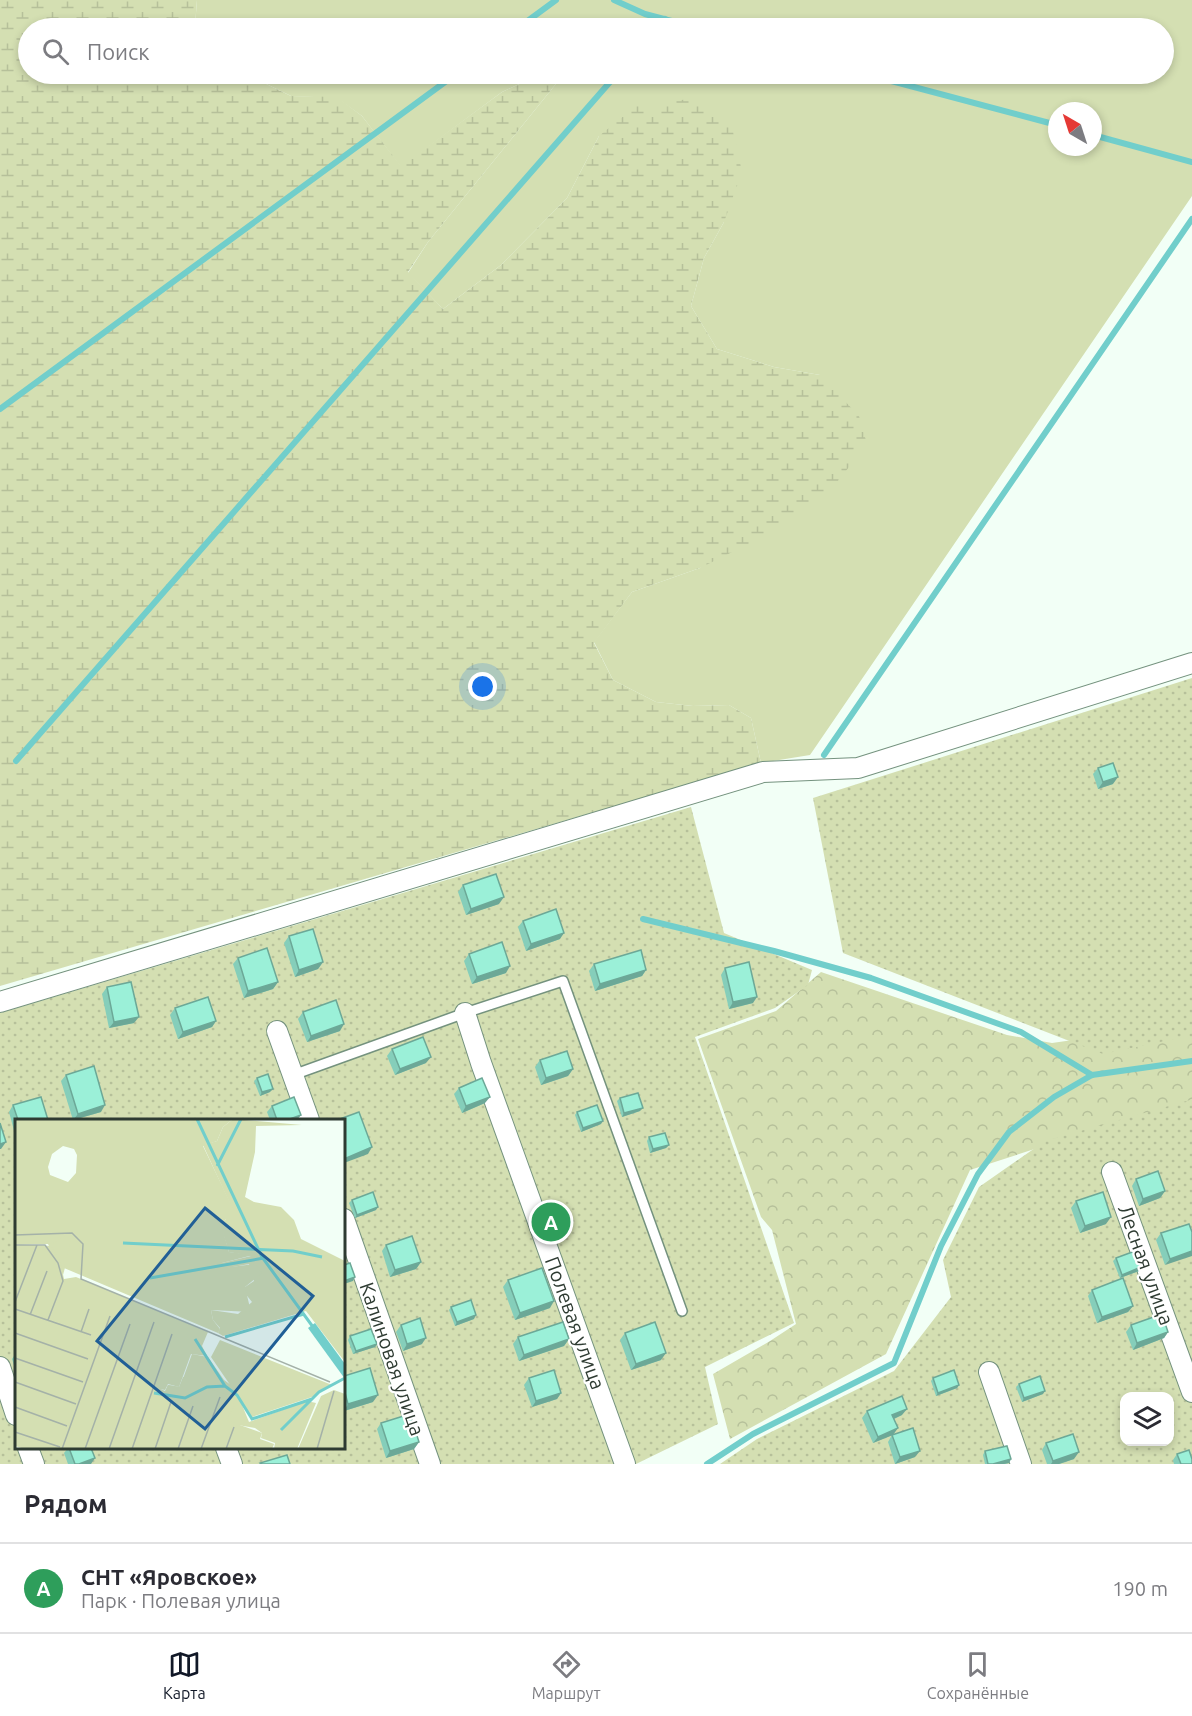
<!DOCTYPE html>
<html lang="ru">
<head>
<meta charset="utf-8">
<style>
	:root { --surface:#fff; --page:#f2f2f3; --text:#2b2b33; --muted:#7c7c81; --line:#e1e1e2; --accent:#111827 }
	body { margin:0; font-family:Ubuntu,sans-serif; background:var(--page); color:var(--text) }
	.controls { position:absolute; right:18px; bottom:18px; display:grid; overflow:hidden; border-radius:12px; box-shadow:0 3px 9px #0003 }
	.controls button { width:54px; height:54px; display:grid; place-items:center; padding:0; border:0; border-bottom:2px solid var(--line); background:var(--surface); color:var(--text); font:30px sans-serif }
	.compass { position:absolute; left:1048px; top:102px; width:54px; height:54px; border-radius:50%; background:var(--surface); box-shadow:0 3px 9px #0003; rotate:321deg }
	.you { position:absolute; left:483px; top:687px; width:21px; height:21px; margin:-15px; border:4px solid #fff; border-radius:50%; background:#1a73e8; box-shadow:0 0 0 9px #1a73e833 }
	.badge { display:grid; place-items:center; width:39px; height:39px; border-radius:50%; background:var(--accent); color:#fff; font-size:20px; font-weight:700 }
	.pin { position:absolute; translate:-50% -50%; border:3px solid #fff; box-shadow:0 2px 6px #0006 }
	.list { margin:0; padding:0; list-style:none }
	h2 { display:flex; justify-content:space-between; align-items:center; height:78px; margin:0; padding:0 24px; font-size:26px }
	h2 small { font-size:20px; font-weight:400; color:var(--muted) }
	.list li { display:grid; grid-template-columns:39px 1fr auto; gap:18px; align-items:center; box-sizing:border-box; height:90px; padding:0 24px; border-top:2px solid var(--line) }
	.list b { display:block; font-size:22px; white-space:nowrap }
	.list p { margin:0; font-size:20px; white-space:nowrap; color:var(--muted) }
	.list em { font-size:20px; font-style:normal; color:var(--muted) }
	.icon { flex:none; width:33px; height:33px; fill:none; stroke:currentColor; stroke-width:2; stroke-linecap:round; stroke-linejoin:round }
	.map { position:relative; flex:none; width:1192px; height:1464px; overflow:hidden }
	.search { position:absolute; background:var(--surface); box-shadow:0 3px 9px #0003; left:18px; right:18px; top:18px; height:66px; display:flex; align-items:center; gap:15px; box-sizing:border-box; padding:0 21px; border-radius:33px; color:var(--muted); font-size:22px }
	.sheet { height:168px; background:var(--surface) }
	nav { display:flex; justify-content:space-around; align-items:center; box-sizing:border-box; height:84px; border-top:2px solid var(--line); background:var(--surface); font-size:16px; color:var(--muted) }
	nav a { display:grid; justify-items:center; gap:3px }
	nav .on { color:var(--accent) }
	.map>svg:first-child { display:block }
</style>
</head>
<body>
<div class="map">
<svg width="1192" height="1464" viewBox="0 0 1192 1464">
	<defs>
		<pattern id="forest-crowns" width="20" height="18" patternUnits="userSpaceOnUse" patternTransform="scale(1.5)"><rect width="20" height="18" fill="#d4dfb2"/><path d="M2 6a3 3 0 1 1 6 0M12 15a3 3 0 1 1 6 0" fill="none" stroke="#b6c09a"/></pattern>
		<pattern id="wetland-marsh" width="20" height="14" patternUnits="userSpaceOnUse" patternTransform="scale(1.5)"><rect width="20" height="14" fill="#d4dfb2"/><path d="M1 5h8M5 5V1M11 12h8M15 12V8" fill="none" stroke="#b6c09a"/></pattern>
		<pattern id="garden-dots" width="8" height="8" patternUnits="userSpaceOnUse" patternTransform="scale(1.5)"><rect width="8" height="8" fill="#d4dfb2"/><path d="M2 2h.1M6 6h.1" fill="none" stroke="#b6c09a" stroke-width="1.8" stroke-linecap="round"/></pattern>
	</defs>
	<rect width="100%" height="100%" fill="#f2fff6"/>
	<g fill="#d4dfb2" fill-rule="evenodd">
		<path d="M197,0H1192V196L810,755L761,763L751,718L729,705L693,706L656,702L613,680L594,642L632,592L700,568L820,375L774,367L717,349L691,306L704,258L724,222L599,136L567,198L501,265L443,309L408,273L428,242L564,74H1164V28H198L195,26ZM1057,111H1093V147H1057Z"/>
		<polygon points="246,74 541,74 502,92 401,167 362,116 337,98 291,96"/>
	</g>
	<polygon fill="url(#forest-crowns)" points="821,972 1007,1035 1052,1043 1129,1032 1192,1031 1192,1130 1050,1144 970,1170 886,1354 730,1439 713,1374 770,1341 796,1324 772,1230 761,1217 698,1039 776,1011"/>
	<polygon fill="url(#wetland-marsh)" points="0,0 197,0 195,26 198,28 28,28 28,74 246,74 291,96 337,97 362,116 401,166 502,92 541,74 564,74 428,242 408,272 443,309 501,265 567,198 599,136 636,106 689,99 731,121 742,172 724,222 704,258 691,306 717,349 774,367 820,375 859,416 867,444 838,481 789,524 700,568 632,592 594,643 613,680 656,702 693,706 729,705 751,718 761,763 0,986"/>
	<g fill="url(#garden-dots)" fill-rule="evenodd">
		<polygon points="1192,678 1192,1040 1184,1037 1103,1054 843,953 813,798"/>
		<path d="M691,807L724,933L812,970L808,985L775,1008L695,1037L794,1323L705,1367L718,1424L636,1464H0V1013ZM16,1120H344V1448H16Z"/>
		<path d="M1190,1100L1192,1105V1464H720L757,1439L894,1371L951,1297L943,1260L979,1187L1045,1141ZM1124,1396H1170V1442H1124Z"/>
	</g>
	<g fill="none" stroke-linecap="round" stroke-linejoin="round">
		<g stroke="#71cecb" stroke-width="6">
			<polyline points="614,0 645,14 698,28"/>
			<polyline points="518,28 556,0"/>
			<polyline points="657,28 665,19"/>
			<polyline points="865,74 1057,125"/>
			<polyline points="1093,135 1192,162"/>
			<polyline points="0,409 456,74"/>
			<polyline points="824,755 1192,219"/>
			<polyline points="16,761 617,74"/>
			<polyline points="643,919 774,951 871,978 1021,1032 1092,1075"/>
			<polyline points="707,1464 753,1434 894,1363 941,1246 978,1174 1009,1132 1054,1097 1092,1075 1192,1061"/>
		</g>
		<g stroke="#74927e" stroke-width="12">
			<polyline id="service" points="293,1075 465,1013 563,981 682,1311"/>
		</g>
		<g stroke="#74927e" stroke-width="22">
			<g id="minor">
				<polyline points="0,1002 763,772 858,768 1192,663"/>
				<polyline points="465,1013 481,1063 625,1464"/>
				<polyline points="277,1031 309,1120"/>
				<polyline points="1112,1172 1192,1392"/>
				<polyline points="344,1219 430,1464"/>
				<polyline points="0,1367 16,1415"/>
				<polyline points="989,1372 1021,1464"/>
				<polyline points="28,1448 34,1464"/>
				<polyline points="226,1448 232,1464"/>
			</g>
		</g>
		<use href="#service" stroke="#fff" stroke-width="9"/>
		<use href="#minor" stroke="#fff" stroke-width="20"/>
	</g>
	<g fill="#85ceba">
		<polygon points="1098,768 1113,784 1098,789 1093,774"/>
		<polygon points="463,885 499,904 466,915 458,892"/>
		<polygon points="523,921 560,939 526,951 518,927"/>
		<polygon points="289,936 323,962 318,969 295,977 284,943"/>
		<polygon points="469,954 506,973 472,984 464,961"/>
		<polygon points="238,958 278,982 273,989 244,998 233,964"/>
		<polygon points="594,964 646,970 642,976 595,991 589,971"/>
		<polygon points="725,968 753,1003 729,1009 721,975"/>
		<polygon points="107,987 134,1023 109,1028 102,994"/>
		<polygon points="175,1008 216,1021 212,1027 178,1039 170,1015"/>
		<polygon points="303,1012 340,1031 307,1042 298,1019"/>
		<polygon points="392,1049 426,1063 395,1075 387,1056"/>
		<polygon points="540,1060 573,1069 568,1076 541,1085 535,1067"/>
		<polygon points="66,1075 101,1112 73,1120 61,1081"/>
		<polygon points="257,1078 270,1092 260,1096 254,1081"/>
		<polygon points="459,1088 485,1103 462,1113 454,1094"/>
		<polygon points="620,1098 640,1111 622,1117 617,1101"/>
		<polygon points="13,1105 48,1120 16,1120 16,1138 9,1112"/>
		<polygon points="272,1106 297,1120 270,1120 267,1112"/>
		<polygon points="577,1112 601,1124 581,1132 575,1115"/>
		<polygon points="649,1137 669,1145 666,1148 650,1153 647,1141"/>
		<polygon points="1136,1179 1165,1191 1160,1198 1139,1206 1132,1186"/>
		<polygon points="352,1200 376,1210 355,1218 349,1203"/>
		<polygon points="1076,1201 1106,1224 1080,1233 1071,1208"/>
		<polygon points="1192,1232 1165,1265 1156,1240 1161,1233"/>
		<polygon points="386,1245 421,1262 416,1269 390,1277 382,1251"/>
		<polygon points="1116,1258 1139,1271 1120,1278 1113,1261"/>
		<polygon points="508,1280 550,1308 515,1320 503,1287"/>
		<polygon points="1092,1290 1133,1306 1128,1312 1097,1323 1088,1296"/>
		<polygon points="451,1307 474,1319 455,1326 449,1310"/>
		<polygon points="401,1325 422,1344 403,1351 396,1332"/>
		<polygon points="1131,1325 1168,1332 1164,1338 1133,1350 1126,1332"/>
		<polygon points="625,1333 661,1360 631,1370 620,1340"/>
		<polygon points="350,1336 377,1344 375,1347 353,1354 348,1340"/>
		<polygon points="518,1337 569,1339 564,1346 519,1361 513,1344"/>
		<polygon points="16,1353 16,1372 12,1359"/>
		<polygon points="344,1376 373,1402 344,1411"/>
		<polygon points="529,1378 561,1393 557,1399 532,1407 524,1385"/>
		<polygon points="933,1378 959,1385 957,1388 936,1396 931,1381"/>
		<polygon points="1019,1384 1043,1394 1022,1402 1016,1387"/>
		<polygon points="867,1411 902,1415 894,1419 893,1435 915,1457 895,1464 888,1442 892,1435 873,1443 862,1418"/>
		<polygon points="381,1423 419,1442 414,1449 386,1458 377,1429"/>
		<polygon points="1046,1443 1074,1459 1059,1464 1047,1464 1042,1450"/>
		<polygon points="68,1448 91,1448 91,1464 68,1464 64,1453"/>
		<polygon points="985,1451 1011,1459 1009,1463 1004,1464 985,1464 983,1455"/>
		<polygon points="1177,1454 1192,1464 1174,1464 1173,1460"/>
	</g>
	<g fill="#6ca897">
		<polygon points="1118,777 1113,784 1098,789 1103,782"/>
		<polygon points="504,897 499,904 466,915 471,909"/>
		<polygon points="564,933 560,939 526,951 531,944"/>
		<polygon points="323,962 318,969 295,977 299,970"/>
		<polygon points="510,966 506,973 472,984 477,977"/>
		<polygon points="646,970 642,976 595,991 600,984"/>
		<polygon points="278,982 273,989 244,998 248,991"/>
		<polygon points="757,997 753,1003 729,1009 733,1002"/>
		<polygon points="139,1017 134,1023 109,1028 114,1022"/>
		<polygon points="216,1021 212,1027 178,1039 183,1032"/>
		<polygon points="344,1024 340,1031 307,1042 311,1036"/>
		<polygon points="431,1057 426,1063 395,1075 400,1069"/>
		<polygon points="573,1069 568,1076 541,1085 546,1078"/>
		<polygon points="273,1089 270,1092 260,1096 262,1092"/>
		<polygon points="490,1097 485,1103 462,1113 466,1106"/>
		<polygon points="105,1105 101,1112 73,1120 78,1114"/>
		<polygon points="643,1108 640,1111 622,1117 624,1113"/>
		<polygon points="301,1115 297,1120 287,1120"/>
		<polygon points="603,1121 601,1124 581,1132 583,1128"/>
		<polygon points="6,1142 1,1149 0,1149 0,1144"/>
		<polygon points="669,1145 666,1148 650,1153 653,1149"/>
		<polygon points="372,1147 368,1154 344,1163 344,1159"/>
		<polygon points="1165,1191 1160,1198 1139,1206 1143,1199"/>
		<polygon points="378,1207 376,1210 355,1218 357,1215"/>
		<polygon points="1111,1217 1106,1224 1080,1233 1085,1226"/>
		<polygon points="1192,1251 1192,1256 1165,1265 1170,1259"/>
		<polygon points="421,1262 416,1269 390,1277 395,1270"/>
		<polygon points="1141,1267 1139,1271 1120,1278 1122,1275"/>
		<polygon points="355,1277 353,1281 344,1284 344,1281"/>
		<polygon points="554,1301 550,1308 515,1320 520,1313"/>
		<polygon points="1133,1306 1128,1312 1097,1323 1102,1317"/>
		<polygon points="476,1315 474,1319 455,1326 457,1322"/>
		<polygon points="1168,1332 1164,1338 1133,1350 1137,1343"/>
		<polygon points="426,1338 422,1344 403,1351 407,1344"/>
		<polygon points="569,1339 564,1346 519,1361 524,1355"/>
		<polygon points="377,1344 375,1347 353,1354 356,1351"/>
		<polygon points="666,1353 661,1360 631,1370 636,1364"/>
		<polygon points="959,1385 957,1388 936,1396 938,1393"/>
		<polygon points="1045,1391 1043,1394 1022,1402 1024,1398"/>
		<polygon points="561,1393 557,1399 532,1407 536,1401"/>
		<polygon points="378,1395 373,1402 344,1411 348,1404"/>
		<polygon points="907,1409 902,1415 887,1422 892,1415"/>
		<polygon points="898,1428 893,1435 873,1443 878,1437"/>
		<polygon points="419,1442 414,1449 386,1458 390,1451"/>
		<polygon points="920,1451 915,1457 895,1464 900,1457"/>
		<polygon points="1079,1452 1074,1459 1059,1464 1051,1464 1053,1461"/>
		<polygon points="95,1458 91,1464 79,1464"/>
		<polygon points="1011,1459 1009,1463 1004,1464 993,1464"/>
	</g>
	<g fill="#9bf0d8" stroke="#6ca897" stroke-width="1.5">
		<polygon points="1113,763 1118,777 1103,782 1098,768"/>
		<polygon points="496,874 504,897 471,909 463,885"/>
		<polygon points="556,909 564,933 531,944 523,921"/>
		<polygon points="313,929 323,962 299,970 289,936"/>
		<polygon points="502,942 510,966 477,977 469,954"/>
		<polygon points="267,948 278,982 248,991 238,958"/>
		<polygon points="641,950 646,970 600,984 594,964"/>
		<polygon points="749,962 757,997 733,1002 725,968"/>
		<polygon points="131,982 139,1017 114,1022 107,987"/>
		<polygon points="208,997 216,1021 183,1032 175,1008"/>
		<polygon points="336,1000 344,1024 311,1036 303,1012"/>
		<polygon points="423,1037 431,1057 400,1069 392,1049"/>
		<polygon points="567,1051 573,1069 546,1078 540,1060"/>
		<polygon points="94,1066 105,1105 78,1114 66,1075"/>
		<polygon points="268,1074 273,1089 262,1092 257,1078"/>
		<polygon points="482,1078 490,1097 466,1106 459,1088"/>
		<polygon points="638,1093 643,1108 624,1113 620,1098"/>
		<polygon points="41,1097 48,1120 18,1120 13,1105"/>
		<polygon points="294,1097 301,1115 287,1120 277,1120 272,1106"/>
		<polygon points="597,1105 603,1121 583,1128 577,1112"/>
		<polygon points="359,1112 372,1147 344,1159 344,1120 337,1120"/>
		<polygon points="0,1123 6,1142 0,1144"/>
		<polygon points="665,1133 669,1145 653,1149 649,1137"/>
		<polygon points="1158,1171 1165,1191 1143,1199 1136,1179"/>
		<polygon points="373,1192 378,1207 357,1215 352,1200"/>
		<polygon points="1103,1192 1111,1217 1085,1226 1076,1201"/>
		<polygon points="1189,1224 1192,1232 1192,1251 1170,1259 1161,1233"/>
		<polygon points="412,1236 421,1262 395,1270 386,1245"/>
		<polygon points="1135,1251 1141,1267 1122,1275 1116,1258"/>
		<polygon points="350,1263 355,1277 344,1281 344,1265"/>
		<polygon points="542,1268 554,1301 520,1313 508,1280"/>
		<polygon points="1123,1278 1133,1306 1102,1317 1092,1290"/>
		<polygon points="471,1300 476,1315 457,1322 451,1307"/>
		<polygon points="1162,1314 1168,1332 1137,1343 1131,1325"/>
		<polygon points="420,1318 426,1338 407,1344 401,1325"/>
		<polygon points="563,1322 569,1339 524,1355 518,1337"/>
		<polygon points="655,1322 666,1353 636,1364 625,1333"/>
		<polygon points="371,1329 377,1344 356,1351 350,1336"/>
		<polygon points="370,1368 378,1395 348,1404 344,1389 344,1376"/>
		<polygon points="554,1370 561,1393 536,1401 529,1378"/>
		<polygon points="954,1370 959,1385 938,1393 933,1378"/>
		<polygon points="1040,1376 1045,1391 1024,1398 1019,1384"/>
		<polygon points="902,1396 907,1409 892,1415 898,1428 878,1437 867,1411"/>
		<polygon points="410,1414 419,1442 390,1451 381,1423"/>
		<polygon points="913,1428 920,1451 900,1457 892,1435"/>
		<polygon points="1073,1434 1079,1452 1053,1461 1046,1443"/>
		<polygon points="1007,1446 1011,1459 993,1464 988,1464 985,1451"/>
		<polygon points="69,1448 91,1448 95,1458 79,1464 75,1464"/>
		<polygon points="1189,1450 1192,1459 1192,1464 1181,1464 1177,1454"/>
		<polygon points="287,1455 290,1464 261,1464 260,1463"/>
	</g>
	<g text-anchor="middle" stroke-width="4.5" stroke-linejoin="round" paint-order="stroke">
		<g font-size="20" fill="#2e3b32" stroke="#fff">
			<text transform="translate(1146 1265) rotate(70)" y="7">Лесная улица</text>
			<text transform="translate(575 1323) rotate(70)" y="7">Полевая улица</text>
			<text transform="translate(392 1359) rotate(71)" y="7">Калиновая улица</text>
		</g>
	</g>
	<g transform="translate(15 1119)">
		<rect width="330" height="330" fill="#f2fff6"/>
		<path d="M218,0L287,6L241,7L240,33L230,78L239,83L266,88L279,101L286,120L330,142V243L291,192L208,217L203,214L205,209L198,201L196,191L223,195L237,183L229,173L230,168L239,162L234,145L207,150V144L236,137L214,133L205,105L211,100H222L188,26L202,22L208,8ZM190,257L221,271L234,303L292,282L301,284L282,330H259L260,324L246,319L247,314L240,309L217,305L180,284L139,277L121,258L150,272L153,266L164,268L168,258Z" fill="#d4dfb2"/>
		<path d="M52,112H59V116L48,156L33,125ZM177,235L193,238L209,261L223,271L224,284L212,292L215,279L192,267L170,277L150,274L153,266L165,268Z" fill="#d4dfb2"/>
		<path d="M0,0H218L208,8L202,22L188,27L223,100H211L206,105L214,133L238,136L207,144V149L240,145L247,154L230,168L236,193L196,191L198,201L205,210L203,214L49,149L58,112L37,125H0ZM48,27L59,30L62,36L61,54L53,63L35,56L33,48L37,35Z" fill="#d4dfb2" fill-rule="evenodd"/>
		<path d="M0,125L36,127L45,142L49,160L61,158L193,213L187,227L192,237L176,235L164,268L153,265L150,271L140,269L138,274L170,280L191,269L217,277L215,283L220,286L211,301L247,314L245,320L259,325L257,330H10L0,327ZM205,221L317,266L297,278L237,298L196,238ZM319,271L330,275V330H283L306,277Z" fill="#d4dfb2"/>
		<path d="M300,204L330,245V260L293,209Z" fill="#71cecb"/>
		<path fill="none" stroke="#71cecb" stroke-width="3" d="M182,0L247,138L298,208M202,47L226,0M108,124L278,132L307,138M135,159L249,139M210,218L289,195M180,220L210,267M139,274L170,279L192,268L210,267L222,276L237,300L297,280M266,311L304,273L330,259"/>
		<path fill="none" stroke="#a4b1a8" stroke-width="1.5" d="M0,116L57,114L68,125L66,160L315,263M0,126H30L43,144L48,162L33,201M0,183L22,126M0,190L76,216M15,196L32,152M66,213L74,190M0,214L73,240M0,239L68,263M0,263L61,285M0,288L52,307M0,313L45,328M47,330L95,197M70,330L115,205M94,330L139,203M117,330L157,215M140,330L156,283M163,330L178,287M186,330L205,278M211,330L219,308M302,330L319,272"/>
		<path fill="#215f96" fill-opacity="0.15" stroke="#215f96" stroke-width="3" d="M190,89L298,177L190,310L82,222Z"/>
		<rect width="330" height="330" fill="none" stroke="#2e3b32" stroke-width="3"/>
	</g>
</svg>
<div class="controls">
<button><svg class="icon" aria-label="layers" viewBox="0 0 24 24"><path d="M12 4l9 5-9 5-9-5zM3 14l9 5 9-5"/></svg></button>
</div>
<svg class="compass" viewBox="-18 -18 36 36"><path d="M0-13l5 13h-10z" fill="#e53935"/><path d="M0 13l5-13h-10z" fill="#7c7c81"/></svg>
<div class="you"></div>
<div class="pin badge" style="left:551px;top:1222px;background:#2e9e5b">A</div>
<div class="search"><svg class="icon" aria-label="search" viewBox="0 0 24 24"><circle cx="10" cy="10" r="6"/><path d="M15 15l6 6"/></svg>Поиск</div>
</div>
<section class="sheet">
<h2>Рядом<small></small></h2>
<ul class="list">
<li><span class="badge" style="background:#2e9e5b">A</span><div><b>СНТ «Яровское»</b><p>Парк · Полевая улица</p></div><em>190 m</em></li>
</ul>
</section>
<nav>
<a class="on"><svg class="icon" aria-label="map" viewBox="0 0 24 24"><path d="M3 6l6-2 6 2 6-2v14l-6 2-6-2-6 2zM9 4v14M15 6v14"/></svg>Карта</a>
<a><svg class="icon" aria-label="directions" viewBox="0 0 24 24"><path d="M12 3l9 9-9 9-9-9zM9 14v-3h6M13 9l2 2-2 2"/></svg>Маршрут</a>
<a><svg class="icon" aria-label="saved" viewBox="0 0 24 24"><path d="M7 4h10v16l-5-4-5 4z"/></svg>Сохранённые</a>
</nav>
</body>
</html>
